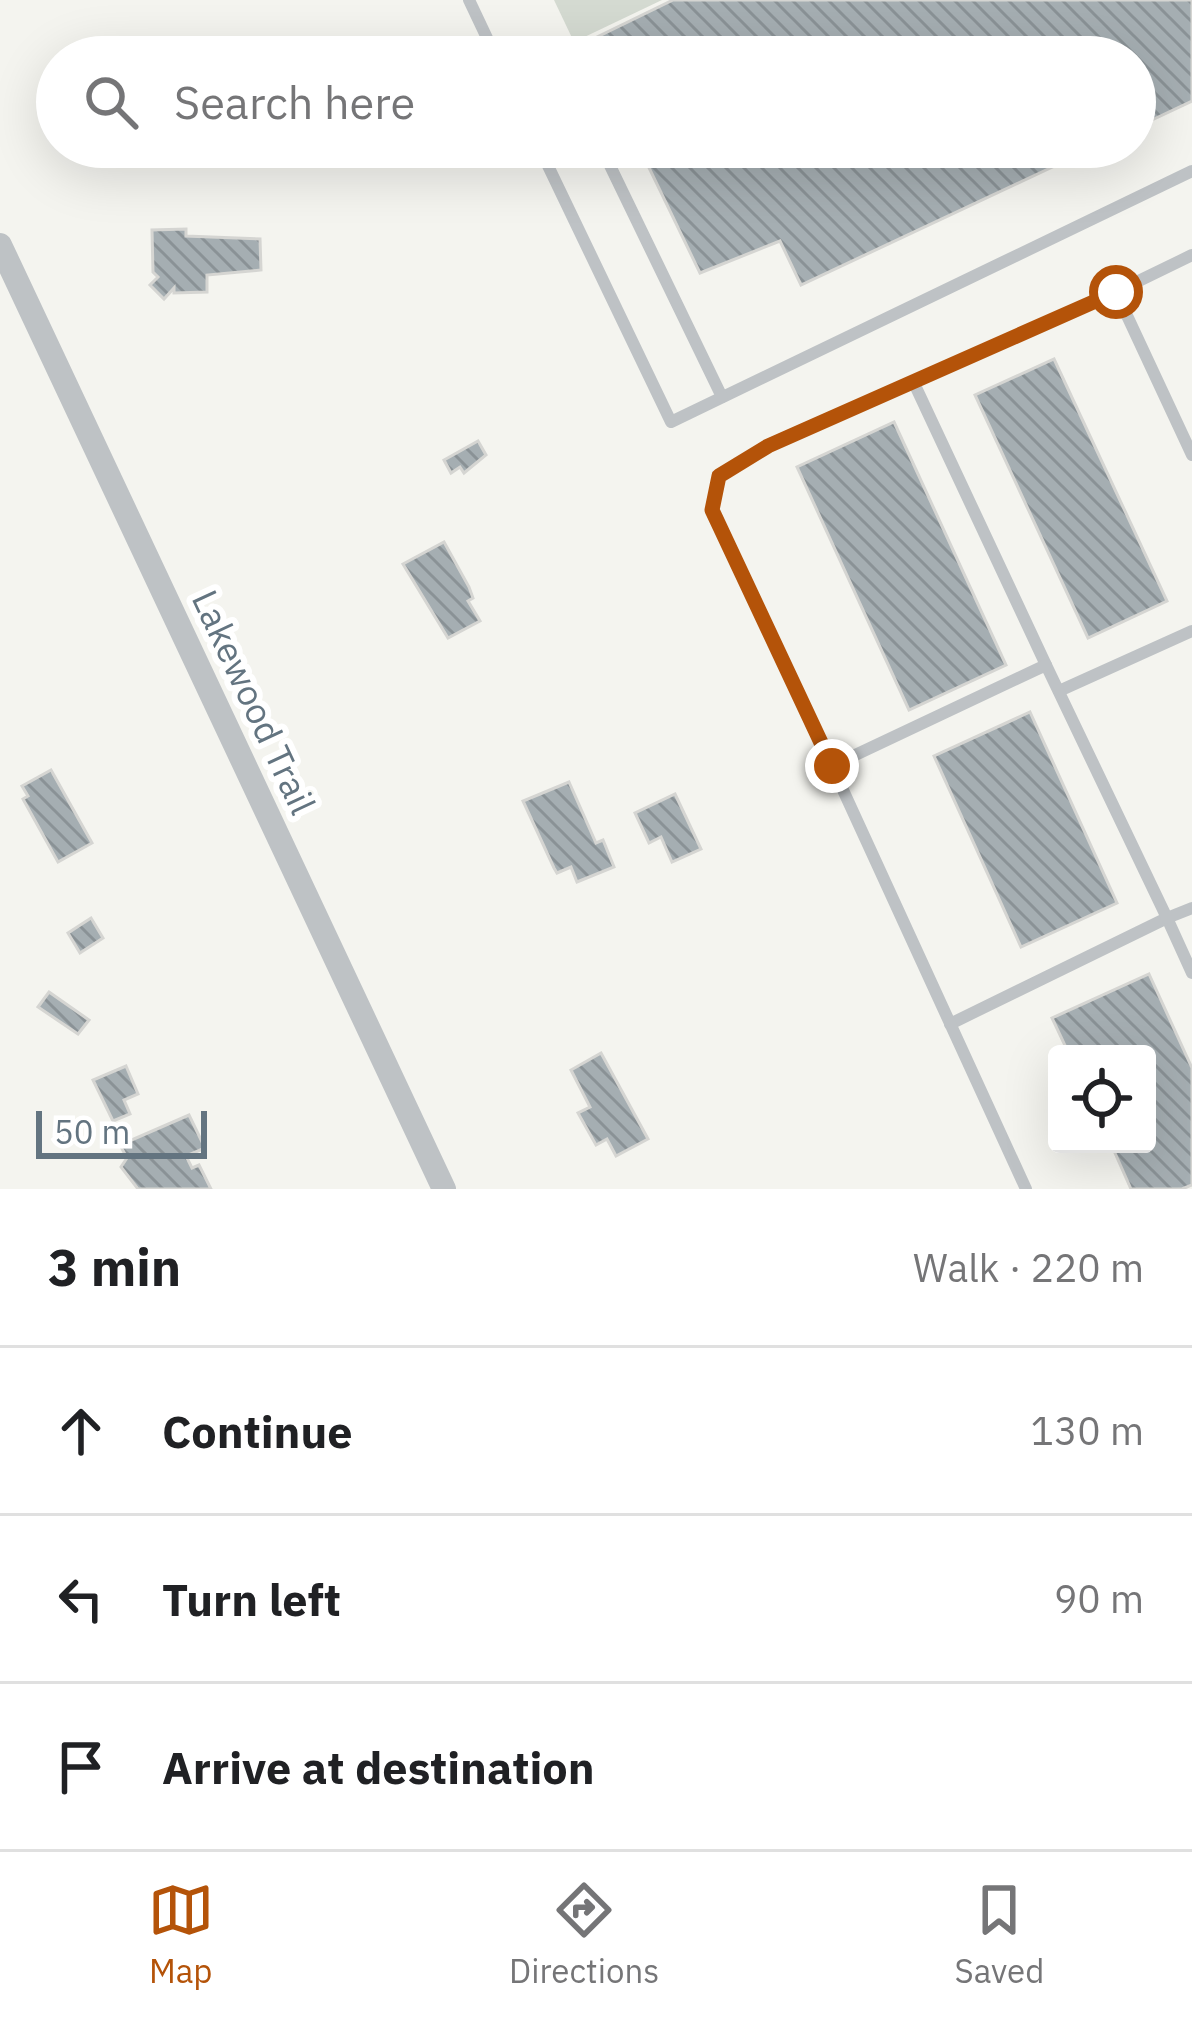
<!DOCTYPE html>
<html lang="en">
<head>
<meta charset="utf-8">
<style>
	:root { --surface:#fff; --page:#f6f6f6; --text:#202124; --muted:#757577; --line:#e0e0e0; --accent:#b45309 }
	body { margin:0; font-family:"IBM Plex Sans",sans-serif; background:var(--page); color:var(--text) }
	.controls { position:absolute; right:36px; bottom:36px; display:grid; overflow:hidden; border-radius:12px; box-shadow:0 12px 48px #0002 }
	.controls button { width:108px; height:108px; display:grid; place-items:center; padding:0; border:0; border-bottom:3px solid var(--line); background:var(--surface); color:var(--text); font:60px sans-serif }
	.scale { position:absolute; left:36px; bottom:30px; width:171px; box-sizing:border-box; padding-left:12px; border:6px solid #637480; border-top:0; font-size:33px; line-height:42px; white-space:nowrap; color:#637480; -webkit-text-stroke:9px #fff; paint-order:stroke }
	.stop { position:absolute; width:36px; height:36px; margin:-27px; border:9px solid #b45309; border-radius:50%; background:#fff }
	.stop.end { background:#b45309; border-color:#fff; box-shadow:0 3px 12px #0008 }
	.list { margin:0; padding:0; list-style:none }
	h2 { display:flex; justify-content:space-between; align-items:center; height:156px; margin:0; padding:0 48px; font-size:51px }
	h2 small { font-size:39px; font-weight:400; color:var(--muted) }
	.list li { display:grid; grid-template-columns:78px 1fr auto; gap:36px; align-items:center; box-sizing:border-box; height:168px; padding:0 48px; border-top:3px solid var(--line) }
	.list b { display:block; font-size:45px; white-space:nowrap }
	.list em { font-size:39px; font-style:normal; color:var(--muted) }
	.icon { flex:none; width:66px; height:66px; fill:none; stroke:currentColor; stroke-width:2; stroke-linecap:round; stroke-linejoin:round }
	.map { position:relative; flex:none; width:1192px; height:1189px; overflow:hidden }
	.search { position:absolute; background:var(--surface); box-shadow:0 12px 48px #0002; left:36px; right:36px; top:36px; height:132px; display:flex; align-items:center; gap:30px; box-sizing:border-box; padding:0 42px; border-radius:66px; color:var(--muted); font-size:45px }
	.sheet { height:660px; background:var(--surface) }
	nav { display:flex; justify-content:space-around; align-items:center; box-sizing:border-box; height:168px; border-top:3px solid var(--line); background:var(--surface); font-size:33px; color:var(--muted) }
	nav a { display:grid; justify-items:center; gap:6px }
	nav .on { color:var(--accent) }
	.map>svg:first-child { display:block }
</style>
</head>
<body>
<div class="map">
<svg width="1192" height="1189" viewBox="0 0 1192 1189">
	<defs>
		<pattern id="building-back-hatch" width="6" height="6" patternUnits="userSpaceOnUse" patternTransform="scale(3)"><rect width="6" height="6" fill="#a5aeb2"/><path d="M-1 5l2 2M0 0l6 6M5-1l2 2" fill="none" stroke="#8a9296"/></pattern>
	</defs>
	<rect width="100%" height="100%" fill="#f4f4ef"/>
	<polygon fill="#d4dad1" points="554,0 662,0 574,42"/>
	<g fill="url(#building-back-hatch)" stroke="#d5d5d2" stroke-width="3">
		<polygon points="673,0 1192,0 1192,101 1135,128 1135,57 596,57 589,41"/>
		<polygon points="639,147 1095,147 801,285 780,241 700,273"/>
		<polygon points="186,229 186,236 260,239 261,270 207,275 207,292 174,293 174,288 164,299 150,285 158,277 153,272 152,230"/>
		<polygon points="1054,359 1167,601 1088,638 975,395"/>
		<polygon points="894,422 1006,665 909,710 797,467"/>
		<polygon points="478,441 486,455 464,473 460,467 451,473 444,460"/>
		<polygon points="444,542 469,587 473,598 468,601 480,621 448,638 403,564"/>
		<polygon points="1030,712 1117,903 1021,947 934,756"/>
		<polygon points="51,770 92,843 58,862 23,799 28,796 22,786"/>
		<polygon points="569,782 596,843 603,840 614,867 577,882 571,867 557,873 554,868 523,801"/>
		<polygon points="675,794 701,849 672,862 661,837 649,843 635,813"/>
		<polygon points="91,918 103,938 80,953 68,933"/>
		<polygon points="1149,974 1192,1068 1192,1185 1182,1189 1131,1189 1111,1144 1147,1144 1147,1054 1069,1054 1052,1018"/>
		<polygon points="49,992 89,1020 78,1034 38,1007"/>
		<polygon points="601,1053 648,1139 616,1156 607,1139 596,1145 578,1113 590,1107 571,1070"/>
		<polygon points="126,1066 138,1094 124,1100 130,1114 113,1121 93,1080"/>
		<polygon points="189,1115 205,1148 186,1156 192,1168 199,1165 211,1189 138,1189 121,1167 127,1158 120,1145"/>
	</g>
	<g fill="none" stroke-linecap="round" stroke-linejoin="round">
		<g stroke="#bec2c5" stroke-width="12">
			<polyline points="469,0 496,57"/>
			<polyline points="539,147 671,422 1192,171"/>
			<polyline points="601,147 722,397"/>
			<polyline points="1192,255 1116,292 1192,455"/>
			<polyline points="913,381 1046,665"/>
			<polyline points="1059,691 1192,631"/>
			<polyline points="832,766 712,510 719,476 768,445 1116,292"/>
			<polyline points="950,1024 1167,918 1192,973"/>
			<polyline points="1026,1189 832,766 1046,665 1167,918 1192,908"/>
		</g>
		<polyline stroke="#bec2c5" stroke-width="24" points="0,245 444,1189"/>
	</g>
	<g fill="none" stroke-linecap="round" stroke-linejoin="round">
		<polyline stroke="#b45309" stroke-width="15" points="832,766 712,510 719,476 768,446 1116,292"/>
	</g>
	<g text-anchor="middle" stroke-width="12" stroke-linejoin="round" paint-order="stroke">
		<g font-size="36" fill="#637480" stroke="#fff">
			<text transform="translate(254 702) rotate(65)" y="13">Lakewood Trail</text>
		</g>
	</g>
</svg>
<div class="controls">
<button><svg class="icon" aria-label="locate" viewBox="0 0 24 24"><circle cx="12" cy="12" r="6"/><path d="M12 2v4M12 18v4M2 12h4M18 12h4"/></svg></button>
</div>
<div class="scale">50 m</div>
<div class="stop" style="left:1116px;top:292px"></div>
<div class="stop end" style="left:832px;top:766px"></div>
<div class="search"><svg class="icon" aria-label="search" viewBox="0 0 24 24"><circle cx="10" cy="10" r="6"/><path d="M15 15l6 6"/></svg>Search here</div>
</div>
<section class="sheet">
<h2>3 min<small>Walk · 220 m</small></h2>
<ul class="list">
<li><svg class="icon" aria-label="ahead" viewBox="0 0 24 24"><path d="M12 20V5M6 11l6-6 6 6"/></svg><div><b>Continue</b></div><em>130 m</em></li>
<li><svg class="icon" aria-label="left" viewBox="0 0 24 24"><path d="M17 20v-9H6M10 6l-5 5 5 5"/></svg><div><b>Turn left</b></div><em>90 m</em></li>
<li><svg class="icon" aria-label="arrive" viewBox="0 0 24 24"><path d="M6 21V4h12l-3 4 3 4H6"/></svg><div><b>Arrive at destination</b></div></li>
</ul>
</section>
<nav>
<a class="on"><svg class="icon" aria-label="map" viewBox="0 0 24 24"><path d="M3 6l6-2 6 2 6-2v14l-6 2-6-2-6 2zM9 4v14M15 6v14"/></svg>Map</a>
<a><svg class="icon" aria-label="directions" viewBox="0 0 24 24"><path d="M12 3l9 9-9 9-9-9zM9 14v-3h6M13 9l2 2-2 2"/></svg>Directions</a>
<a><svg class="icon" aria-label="saved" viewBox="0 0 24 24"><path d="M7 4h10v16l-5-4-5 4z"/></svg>Saved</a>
</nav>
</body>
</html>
